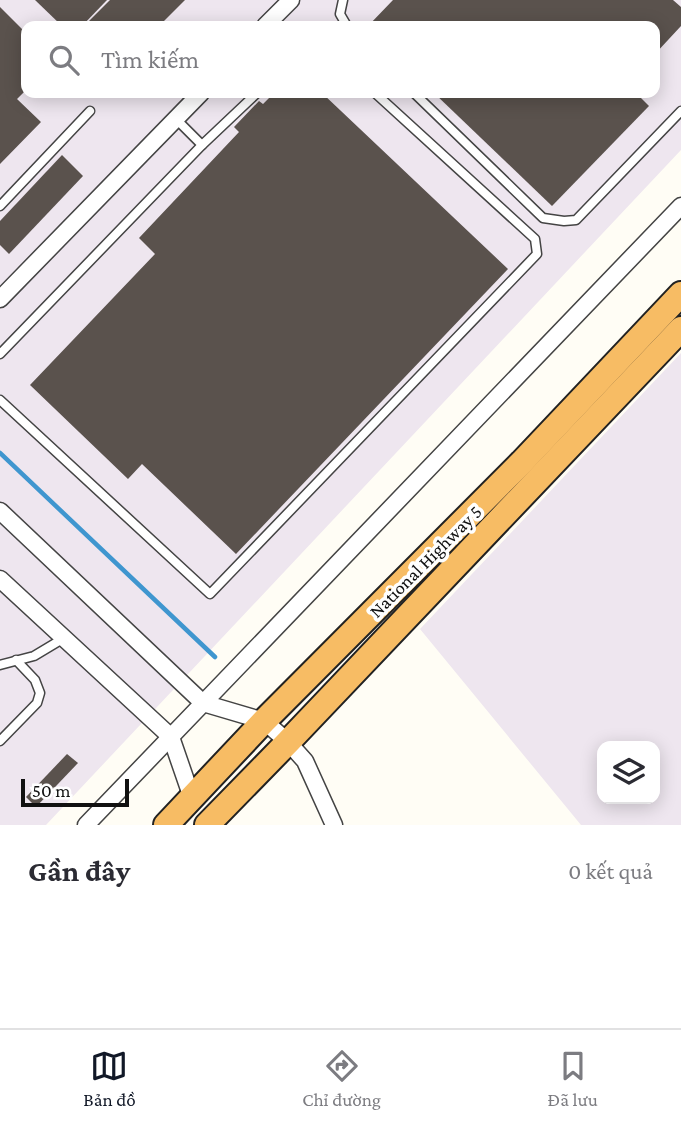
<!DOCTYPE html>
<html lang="vi">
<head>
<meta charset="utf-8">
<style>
	:root { --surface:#fff; --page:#f2f2f3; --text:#2b2b33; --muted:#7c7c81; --line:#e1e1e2; --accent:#111827 }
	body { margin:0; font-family:"Crimson Pro",serif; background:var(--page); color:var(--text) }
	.controls { position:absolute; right:21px; bottom:21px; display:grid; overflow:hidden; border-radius:14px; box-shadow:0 4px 18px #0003 }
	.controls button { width:63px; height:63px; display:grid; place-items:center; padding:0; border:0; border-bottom:2px solid var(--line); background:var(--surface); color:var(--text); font:35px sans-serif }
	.scale { position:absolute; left:21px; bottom:18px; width:108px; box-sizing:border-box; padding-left:7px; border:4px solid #111; border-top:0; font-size:19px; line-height:24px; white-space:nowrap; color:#111; -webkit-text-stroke:5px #fff; paint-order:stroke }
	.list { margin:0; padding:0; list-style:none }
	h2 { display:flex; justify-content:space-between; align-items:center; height:91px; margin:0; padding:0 28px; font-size:30px }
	h2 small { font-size:23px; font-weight:400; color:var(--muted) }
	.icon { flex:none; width:38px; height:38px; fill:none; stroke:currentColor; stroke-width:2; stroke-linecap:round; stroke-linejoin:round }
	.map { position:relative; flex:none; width:681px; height:825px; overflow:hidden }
	.search { position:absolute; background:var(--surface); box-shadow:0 4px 18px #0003; left:21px; right:21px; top:21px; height:77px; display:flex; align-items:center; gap:18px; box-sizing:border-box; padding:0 24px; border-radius:14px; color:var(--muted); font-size:26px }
	.sheet { height:203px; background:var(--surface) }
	nav { display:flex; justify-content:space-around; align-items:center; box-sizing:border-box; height:98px; border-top:2px solid var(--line); background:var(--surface); font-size:19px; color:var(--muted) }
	nav a { display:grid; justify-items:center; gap:4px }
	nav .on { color:var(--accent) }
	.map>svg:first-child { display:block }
</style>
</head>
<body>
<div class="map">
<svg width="681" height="825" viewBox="0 0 681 825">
	<rect width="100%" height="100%" fill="#fffdf5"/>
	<g fill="#eee6ef" fill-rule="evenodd">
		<path d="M0,0H681V150L46,825H0ZM26,26H655V93H26Z"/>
		<path d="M681,353V825H581L420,629ZM602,746H655V799H602Z"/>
	</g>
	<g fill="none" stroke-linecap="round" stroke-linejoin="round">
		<polyline stroke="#3f96cf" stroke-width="4.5" points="0,453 215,657"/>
	</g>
	<g fill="#5a524d">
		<polygon points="35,0 107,0 82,26 62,26"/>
		<polygon points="110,0 185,0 159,26 84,26"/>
		<polygon points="393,0 673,0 681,7 681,26 655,54 655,26 368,26"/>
		<polygon points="0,7 26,33 26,90 17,99 41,122 0,164"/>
		<polygon points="274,93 322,93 508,269 236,554 142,464 128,479 30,385 155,254 139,238 239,132 234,127 259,101 263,104"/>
		<polygon points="434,93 636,93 649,106 552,206"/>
		<polygon points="62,155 83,176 9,254 0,245 0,221"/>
		<polygon points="67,754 78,763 36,807 26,797"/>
	</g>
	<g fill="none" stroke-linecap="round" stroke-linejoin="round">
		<g stroke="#444" stroke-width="11">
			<g id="service">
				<polyline points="343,0 340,14 347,26"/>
				<polyline points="414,93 543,218 564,221 576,220 681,111"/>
				<polyline points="176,119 202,145"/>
				<polyline points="0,206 90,111"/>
				<polyline points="0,354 202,145 257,93"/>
				<polyline points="0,400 210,594 537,254 535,239 375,93"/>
				<polyline points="0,665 34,656 64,638"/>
				<polyline points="0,741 37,703 40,693 35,680 16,660"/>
			</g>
		</g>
		<g stroke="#444" stroke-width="19">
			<g id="minor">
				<polyline points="265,26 291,0"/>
				<polyline points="0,299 201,93"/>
				<polyline points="0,511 203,703 264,721 288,742 305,761 334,825"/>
				<polyline points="0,579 171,737 192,798"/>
				<polyline points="86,825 681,206"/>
			</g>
		</g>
		<g stroke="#222" stroke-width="28">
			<g id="trunk">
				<polyline points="166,825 264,721 522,462 681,294"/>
				<polyline points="207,825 288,742 681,329"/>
			</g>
		</g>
		<use href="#service" stroke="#fff" stroke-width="8"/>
		<use href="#minor" stroke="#fff" stroke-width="16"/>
		<use href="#trunk" stroke="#f7bc64" stroke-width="24"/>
	</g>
	<g text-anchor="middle" stroke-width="7" stroke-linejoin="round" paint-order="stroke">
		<g font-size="19" fill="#111" stroke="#fff">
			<text transform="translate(425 561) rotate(-45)" y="7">National Highway 5</text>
		</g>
	</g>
</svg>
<div class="controls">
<button><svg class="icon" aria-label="layers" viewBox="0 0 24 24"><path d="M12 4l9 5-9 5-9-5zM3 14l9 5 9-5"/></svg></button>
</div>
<div class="scale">50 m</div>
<div class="search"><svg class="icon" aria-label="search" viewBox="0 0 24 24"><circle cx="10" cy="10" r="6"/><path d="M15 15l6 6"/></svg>Tìm kiếm</div>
</div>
<section class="sheet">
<h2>Gần đây<small>0 kết quả</small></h2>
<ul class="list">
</ul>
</section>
<nav>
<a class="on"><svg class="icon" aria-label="map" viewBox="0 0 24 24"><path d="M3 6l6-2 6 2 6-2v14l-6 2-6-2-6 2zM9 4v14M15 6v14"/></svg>Bản đồ</a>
<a><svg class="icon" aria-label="directions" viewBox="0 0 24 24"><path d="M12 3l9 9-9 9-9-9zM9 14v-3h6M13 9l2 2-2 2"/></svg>Chỉ đường</a>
<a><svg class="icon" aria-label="saved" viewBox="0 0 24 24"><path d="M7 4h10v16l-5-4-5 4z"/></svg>Đã lưu</a>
</nav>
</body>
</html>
